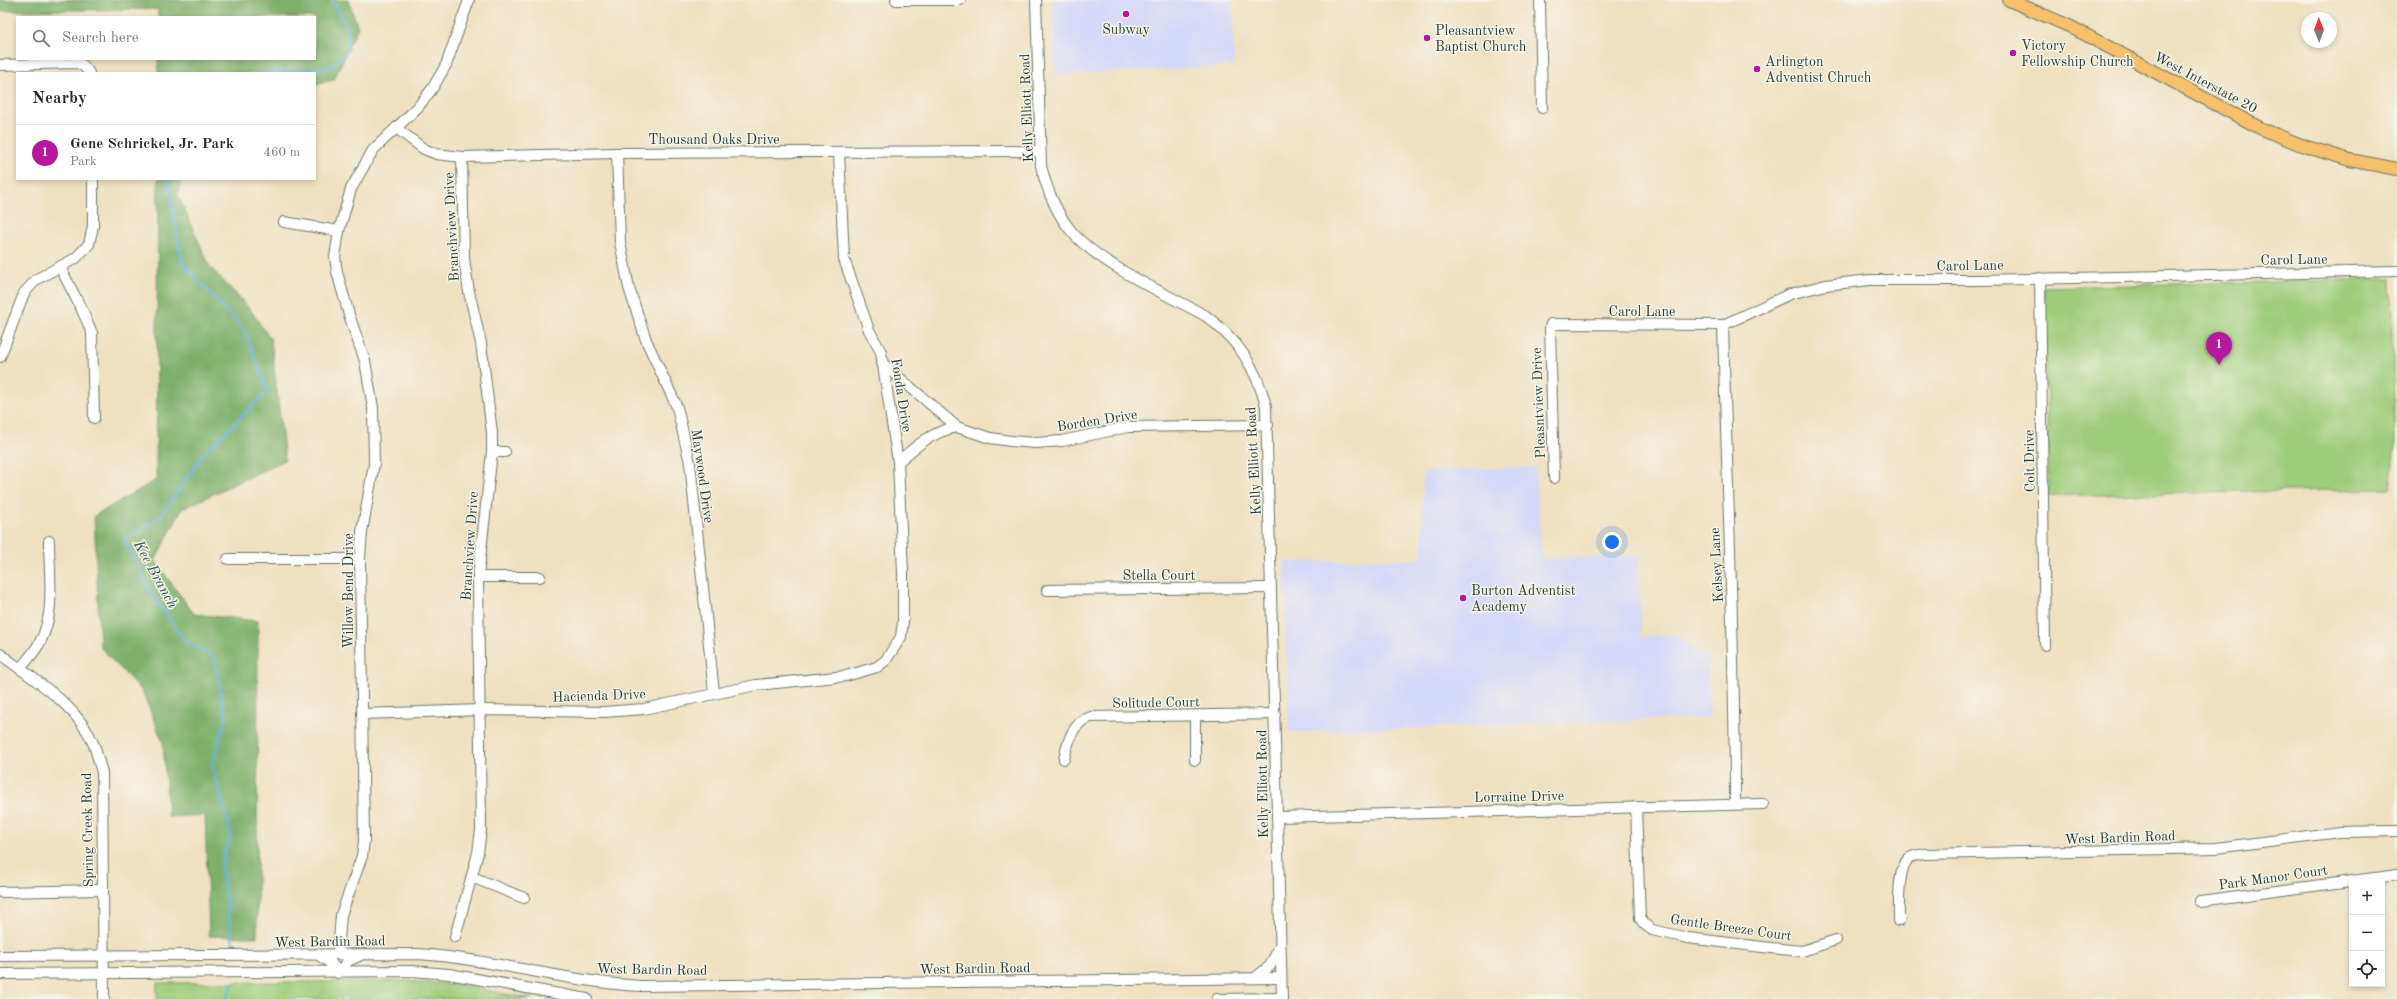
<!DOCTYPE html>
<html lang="en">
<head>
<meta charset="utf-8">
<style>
	:root { --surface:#fff; --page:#f7f7f7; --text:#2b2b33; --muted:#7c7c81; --line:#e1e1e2; --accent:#b5179e }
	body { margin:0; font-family:"Old Standard TT",serif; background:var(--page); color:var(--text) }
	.controls { position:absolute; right:12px; bottom:12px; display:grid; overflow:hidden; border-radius:0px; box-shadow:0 2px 6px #0003 }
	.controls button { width:36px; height:36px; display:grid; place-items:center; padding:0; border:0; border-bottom:1px solid var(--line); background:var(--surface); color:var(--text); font:20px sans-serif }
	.compass { position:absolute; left:2301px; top:12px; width:36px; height:36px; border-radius:50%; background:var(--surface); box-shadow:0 2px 6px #0003; rotate:359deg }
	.you { position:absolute; left:1612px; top:542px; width:14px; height:14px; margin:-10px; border:3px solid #fff; border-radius:50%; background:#1a73e8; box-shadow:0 0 0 6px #1a73e833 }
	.badge { display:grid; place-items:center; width:26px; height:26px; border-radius:50%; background:var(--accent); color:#fff; font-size:13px; font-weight:700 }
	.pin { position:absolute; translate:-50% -33px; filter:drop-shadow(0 1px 2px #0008) }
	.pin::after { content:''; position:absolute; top:21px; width:14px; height:12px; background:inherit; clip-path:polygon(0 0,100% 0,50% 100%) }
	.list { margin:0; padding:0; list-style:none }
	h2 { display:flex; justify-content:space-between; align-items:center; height:52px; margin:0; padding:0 16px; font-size:17px }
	h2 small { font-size:13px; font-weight:400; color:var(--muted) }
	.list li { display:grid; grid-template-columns:26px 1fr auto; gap:12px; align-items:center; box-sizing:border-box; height:56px; padding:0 16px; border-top:1px solid var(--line) }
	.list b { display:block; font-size:15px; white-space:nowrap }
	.list p { margin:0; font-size:13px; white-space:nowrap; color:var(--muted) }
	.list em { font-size:13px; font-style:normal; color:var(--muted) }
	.icon { flex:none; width:22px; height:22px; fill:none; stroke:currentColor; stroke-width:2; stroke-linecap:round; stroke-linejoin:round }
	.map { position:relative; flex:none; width:2397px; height:999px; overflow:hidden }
	.search { position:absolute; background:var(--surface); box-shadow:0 2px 6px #0003; left:16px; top:16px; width:300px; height:44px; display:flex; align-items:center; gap:10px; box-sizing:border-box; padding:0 14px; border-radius:0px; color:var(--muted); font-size:15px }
	.panel { position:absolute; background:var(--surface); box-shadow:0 2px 6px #0003; left:16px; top:72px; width:300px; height:108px; border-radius:0px }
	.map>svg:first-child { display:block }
</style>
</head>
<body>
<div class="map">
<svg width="2397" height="999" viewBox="0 0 2397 999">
	<rect width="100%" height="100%" fill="#f7f3e8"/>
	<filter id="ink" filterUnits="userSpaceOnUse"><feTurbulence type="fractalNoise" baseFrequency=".025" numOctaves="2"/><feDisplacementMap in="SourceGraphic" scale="8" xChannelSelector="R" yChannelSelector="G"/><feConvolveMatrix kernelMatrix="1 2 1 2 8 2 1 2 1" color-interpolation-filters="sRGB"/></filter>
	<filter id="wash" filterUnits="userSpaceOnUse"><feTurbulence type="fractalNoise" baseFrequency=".012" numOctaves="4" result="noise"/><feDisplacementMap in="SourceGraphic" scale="16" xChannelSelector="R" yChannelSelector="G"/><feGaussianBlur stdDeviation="0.9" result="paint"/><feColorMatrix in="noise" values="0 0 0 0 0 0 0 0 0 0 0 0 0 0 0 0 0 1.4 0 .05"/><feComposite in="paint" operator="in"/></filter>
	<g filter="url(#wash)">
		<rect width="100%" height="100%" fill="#efe0c0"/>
		<g fill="#d4d8f9">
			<polygon points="1053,0 1232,0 1234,66 1055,75"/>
			<polygon points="1535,467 1542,559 1639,556 1641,637 1675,634 1707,658 1710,718 1289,732 1284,562 1422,559 1423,472"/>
		</g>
		<g fill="#9ecc7a" stroke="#5e8457">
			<polygon points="2391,279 2395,444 2390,489 2049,496 2044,287"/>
			<polygon points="403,981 461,985 532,999 157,999 157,983"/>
		</g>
		<g fill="#7eb06a" stroke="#4e764f">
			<polygon points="0,0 348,0 358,27 334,80 315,84 315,73 158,73 158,59 315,59 315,17 158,17 158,9 0,11"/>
			<polygon points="158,179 181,179 178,195 210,267 249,308 271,340 285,460 182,509 155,561 194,614 258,621 257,937 209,936 205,815 168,817 163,742 142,691 100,647 94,516 156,480"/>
		</g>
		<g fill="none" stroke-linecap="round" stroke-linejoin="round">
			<g stroke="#64b2de" stroke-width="2.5">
				<polyline points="260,73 329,68 348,51 348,28 332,0"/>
				<polyline points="168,179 182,262 245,332 268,391 204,453 160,518 124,540 156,601 186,642 214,657 226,718 212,764 231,833 221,865 233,943"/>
				<polyline points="226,999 233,983"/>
			</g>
		</g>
	</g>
	<g filter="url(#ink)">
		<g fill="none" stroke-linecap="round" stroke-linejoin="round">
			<g stroke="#687665" stroke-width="12">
				<g id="minor">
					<polyline points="896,0 960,0"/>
					<path d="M1036,0L1041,166C1047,190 1056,213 1072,232C1099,264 1168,295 1206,316C1238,340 1256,367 1266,406L1282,999"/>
					<polyline points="1540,0 1542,108"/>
					<polyline points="0,65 77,63 83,65 89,73"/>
					<polyline points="396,128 424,149 436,154 462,157 617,153 1040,151"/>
					<polyline points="617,153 620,242 629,288 646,340 677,407 690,463 714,693"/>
					<polyline points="284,222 339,231"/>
					<polyline points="60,267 83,312 92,333 94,418"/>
					<polyline points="2040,278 2045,645"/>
					<polyline points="1551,324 1723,325 1790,294 1826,285 1870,280 1977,280 2397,271"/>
					<path d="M1723,325C1727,485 1735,644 1735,804"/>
					<polyline points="1550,327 1554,478"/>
					<polyline points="0,357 24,293 37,279 76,258 89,244 93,226 93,179"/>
					<polyline points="882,363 957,427 990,438 1011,441 1036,443 1062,441 1128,427 1268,425"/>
					<polyline points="492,452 505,452"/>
					<path d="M898,462C916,446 933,431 957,427"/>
					<polyline points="228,559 360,559"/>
					<polyline points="478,577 540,577"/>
					<polyline points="1047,590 1271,588"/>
					<path d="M0,654C33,679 78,705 94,745C97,754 99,763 102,772L104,999"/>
					<path d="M20,669C26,661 35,652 40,642C56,613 49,574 49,541"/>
					<polyline points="362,714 481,710 604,712 644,709 756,685 846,676 877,667 886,660 901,637 903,621 903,572 898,462 881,352 869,330 844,259 839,153"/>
					<polyline points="1195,716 1195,760"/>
					<path d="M1064,759C1068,742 1072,722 1091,717L1275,714"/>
					<polyline points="1636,807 1640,918 1644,924 1652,930 1688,938 1771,948 1802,951 1836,940"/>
					<polyline points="1277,817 1763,804"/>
					<polyline points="472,877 524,898"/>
					<polyline points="0,892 102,890"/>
					<polyline points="2200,901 2397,875"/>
					<path d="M1899,921C1899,906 1897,870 1908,859C1912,855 1920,855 1925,854L2216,848L2339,832L2397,831"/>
					<polyline points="455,937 478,853 481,830 478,577 492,452 492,433 481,343 469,292 464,259 462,157"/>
					<polyline points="317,954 332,964 338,973 348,961 359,956"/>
					<polyline points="338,954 341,915 362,856 364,841 360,559 362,532 374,464 373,408 365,361 349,315 337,272 335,257 339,231 351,189 373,150 418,107 432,89 446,65 469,0"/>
					<path d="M0,956L418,954C493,959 565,982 641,986L1281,978"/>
					<polyline points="0,974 412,971 449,974 587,999"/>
					<polyline points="1255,978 1270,966 1279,948"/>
					<polyline points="1217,999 1282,998"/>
				</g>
			</g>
			<g stroke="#687665" stroke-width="14">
				<polyline id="major" points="2009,0 2069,26 2262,129 2304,146 2350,160 2397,169"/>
			</g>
			<use href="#minor" stroke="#fff" stroke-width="10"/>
			<use href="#major" stroke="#f7c06c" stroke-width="12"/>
		</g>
	</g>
	<g fill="#b5179e" stroke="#f7f3e8" stroke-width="1.5">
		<circle cx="1126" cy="14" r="4"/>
		<circle cx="1427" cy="38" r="4"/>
		<circle cx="2013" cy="53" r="4"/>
		<circle cx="1757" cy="69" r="4"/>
		<circle cx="1463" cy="598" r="4"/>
	</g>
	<g text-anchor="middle" stroke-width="3" stroke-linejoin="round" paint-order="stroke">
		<g font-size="14" fill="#1f3d34" stroke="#f7f3e8" text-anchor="start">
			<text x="1126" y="34" text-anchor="middle">Subway</text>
			<text x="1435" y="35">Pleasantview<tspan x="1435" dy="16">Baptist Church</tspan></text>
			<text x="2021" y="50">Victory<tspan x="2021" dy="16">Fellowship Church</tspan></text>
			<text x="1765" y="66">Arlington<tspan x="1765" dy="16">Adventist Chruch</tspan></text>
			<text x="1471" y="595">Burton Adventist<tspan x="1471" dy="16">Academy</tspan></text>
		</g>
		<g font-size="14" fill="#1f3d34" stroke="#f7f3e8">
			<text transform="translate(2206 82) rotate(28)" y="5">West Interstate 20</text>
			<text transform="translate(1026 108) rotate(-92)" y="5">Kelly Elliott Road</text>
			<text x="714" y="144">Thousand Oaks Drive</text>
			<text transform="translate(451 227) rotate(-93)" y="5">Branchview Drive</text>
			<text transform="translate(2294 259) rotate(-1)" y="5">Carol Lane</text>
			<text transform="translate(1970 265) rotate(-1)" y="5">Carol Lane</text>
			<text x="1642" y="316">Carol Lane</text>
			<text transform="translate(902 395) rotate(81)" y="5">Fonda Drive</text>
			<text transform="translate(1538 403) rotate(-92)" y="5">Pleasntview Drive</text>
			<text transform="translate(1097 420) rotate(-9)" y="5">Borden Drive</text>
			<text transform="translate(1253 461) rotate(-93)" y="5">Kelly Elliott Road</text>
			<text transform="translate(2029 461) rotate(-91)" y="5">Colt Drive</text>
			<text transform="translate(703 476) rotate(82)" y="5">Maywood Drive</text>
			<text transform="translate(469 546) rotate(-86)" y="5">Branchview Drive</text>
			<text transform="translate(1716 565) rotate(-93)" y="5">Kelsey Lane</text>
			<text x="1159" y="580">Stella Court</text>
			<text transform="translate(348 591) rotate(-90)" y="5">Willow Bend Drive</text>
			<text transform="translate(599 695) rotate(-2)" y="5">Hacienda Drive</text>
			<text transform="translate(1156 702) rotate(-1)" y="5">Solitude Court</text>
			<text transform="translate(1262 784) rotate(-91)" y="5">Kelly Elliott Road</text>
			<text transform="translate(1519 796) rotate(-1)" y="5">Lorraine Drive</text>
			<text transform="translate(87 830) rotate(-91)" y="5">Spring Creek Road</text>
			<text transform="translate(2120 837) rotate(-2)" y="5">West Bardin Road</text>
			<text transform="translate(2273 877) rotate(-8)" y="5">Park Manor Court</text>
			<text transform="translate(1731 927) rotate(8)" y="5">Gentle Breeze Court</text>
			<text transform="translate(330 941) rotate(-1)" y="5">West Bardin Road</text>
			<text transform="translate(975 968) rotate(-1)" y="5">West Bardin Road</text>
			<text transform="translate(652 969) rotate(1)" y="5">West Bardin Road</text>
		</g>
		<g font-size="15" font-style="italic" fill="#305a5e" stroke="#f7f3e8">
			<text transform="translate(156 574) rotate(61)" y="5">Kee Branch</text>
		</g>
	</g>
</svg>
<div class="controls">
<button>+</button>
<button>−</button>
<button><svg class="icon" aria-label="locate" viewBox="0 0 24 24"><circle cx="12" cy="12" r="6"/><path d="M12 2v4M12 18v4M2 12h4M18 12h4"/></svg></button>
</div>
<svg class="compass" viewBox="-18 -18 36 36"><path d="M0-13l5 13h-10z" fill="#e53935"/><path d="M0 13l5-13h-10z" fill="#7c7c81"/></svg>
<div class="you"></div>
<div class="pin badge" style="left:2219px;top:365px">1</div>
<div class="search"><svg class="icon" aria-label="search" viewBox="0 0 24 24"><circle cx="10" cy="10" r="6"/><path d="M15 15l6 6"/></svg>Search here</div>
<section class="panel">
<h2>Nearby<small></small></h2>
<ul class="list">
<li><span class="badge">1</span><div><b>Gene Schrickel, Jr. Park</b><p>Park</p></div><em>460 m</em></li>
</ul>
</section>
</div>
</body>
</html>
